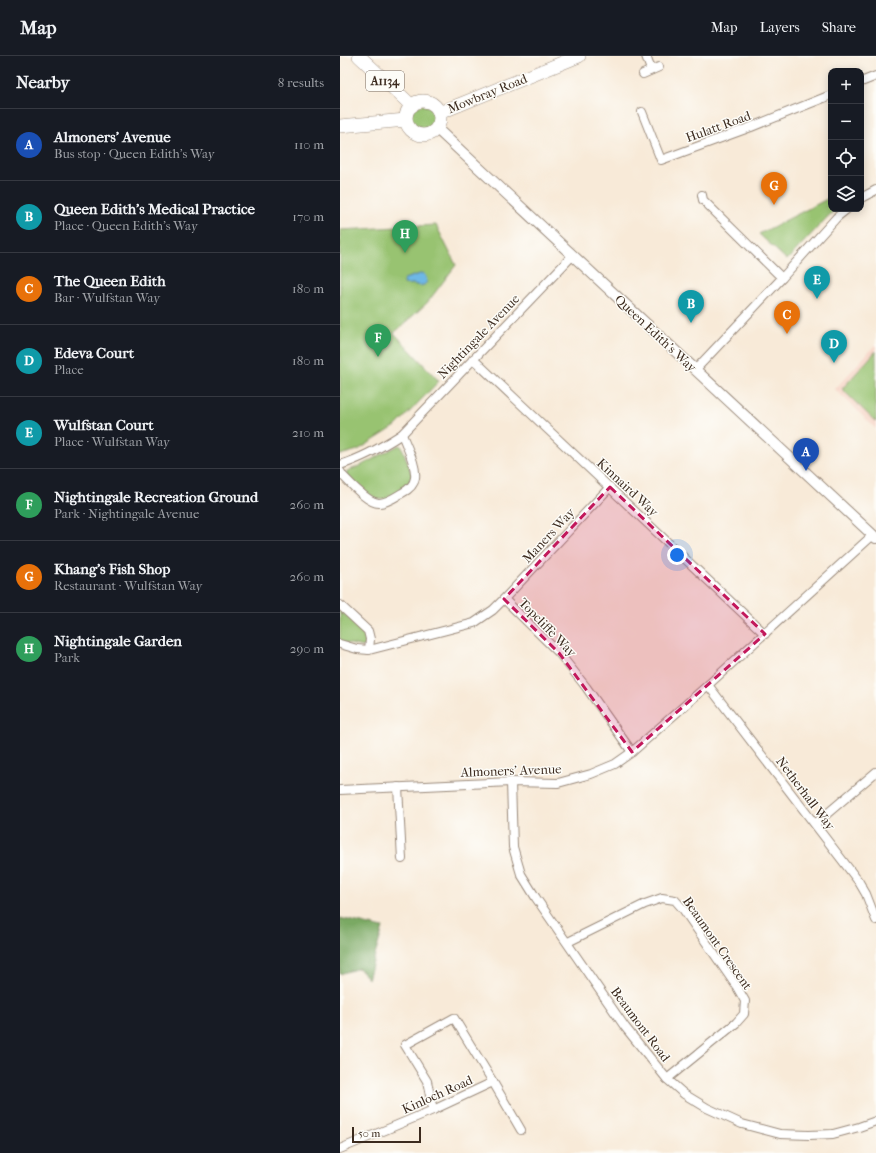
<!DOCTYPE html>
<html lang="en">
<head>
<meta charset="utf-8">
<style>
	:root { --surface:#171b24; --page:#20242c; --text:#f1f3f6; --muted:#9ea1a6; --line:#363941; --accent:#0f766e }
	body { margin:0; font-family:"IM FELL French Canon",serif; background:var(--page); color:var(--text) }
	.controls { position:absolute; right:12px; top:12px; display:grid; overflow:hidden; border-radius:8px; box-shadow:0 2px 10px #0003 }
	.controls button { width:36px; height:36px; display:grid; place-items:center; padding:0; border:0; border-bottom:1px solid var(--line); background:var(--surface); color:var(--text); font:20px sans-serif }
	.scale { position:absolute; left:12px; bottom:10px; width:69px; box-sizing:border-box; padding-left:4px; border:2px solid #3b2a1e; border-top:0; font-size:11px; line-height:14px; white-space:nowrap; color:#3b2a1e; -webkit-text-stroke:3px #fdfcf7; paint-order:stroke }
	.you { position:absolute; left:337px; top:499px; width:14px; height:14px; margin:-10px; border:3px solid #fff; border-radius:50%; background:#1a73e8; box-shadow:0 0 0 6px #1a73e833 }
	.badge { display:grid; place-items:center; width:26px; height:26px; border-radius:50%; background:var(--accent); color:#fff; font-size:13px; font-weight:700 }
	.pin { position:absolute; translate:-50% -33px; filter:drop-shadow(0 1px 2px #0008) }
	.pin::after { content:''; position:absolute; top:21px; width:14px; height:12px; background:inherit; clip-path:polygon(0 0,100% 0,50% 100%) }
	.list { margin:0; padding:0; list-style:none }
	h2 { display:flex; justify-content:space-between; align-items:center; height:52px; margin:0; padding:0 16px; font-size:17px }
	h2 small { font-size:13px; font-weight:400; color:var(--muted) }
	.list li { display:grid; grid-template-columns:26px 1fr auto; gap:12px; align-items:center; box-sizing:border-box; height:72px; padding:0 16px; border-top:1px solid var(--line) }
	.list b { display:block; font-size:15px; white-space:nowrap }
	.list p { margin:0; font-size:13px; white-space:nowrap; color:var(--muted) }
	.list em { font-size:13px; font-style:normal; color:var(--muted) }
	.icon { flex:none; width:22px; height:22px; fill:none; stroke:currentColor; stroke-width:2; stroke-linecap:round; stroke-linejoin:round }
	.map { position:relative; flex:none; width:536px; height:1097px; overflow:hidden }
	header { display:flex; align-items:center; gap:24px; box-sizing:border-box; height:56px; padding:0 20px; background:var(--surface); border-bottom:1px solid var(--line) }
	header strong { font-size:19px }
	nav { display:flex; gap:22px; margin-inline-start:auto; font-size:14px }
	main { display:flex }
	aside { flex:1; background:var(--surface) }
	.map>svg:first-child { display:block }
</style>
</head>
<body>
<header>
<strong>Map</strong>
<nav><a>Map</a><a>Layers</a><a>Share</a></nav>
</header>
<main>
<aside>
<h2>Nearby<small>8 results</small></h2>
<ul class="list">
<li><span class="badge" style="background:#1a4fb4">A</span><div><b>Almoners' Avenue</b><p>Bus stop · Queen Edith's Way</p></div><em>110 m</em></li>
<li><span class="badge" style="background:#0f9aa8">B</span><div><b>Queen Edith's Medical Practice</b><p>Place · Queen Edith's Way</p></div><em>170 m</em></li>
<li><span class="badge" style="background:#e8710a">C</span><div><b>The Queen Edith</b><p>Bar · Wulfstan Way</p></div><em>180 m</em></li>
<li><span class="badge" style="background:#0f9aa8">D</span><div><b>Edeva Court</b><p>Place</p></div><em>180 m</em></li>
<li><span class="badge" style="background:#0f9aa8">E</span><div><b>Wulfstan Court</b><p>Place · Wulfstan Way</p></div><em>210 m</em></li>
<li><span class="badge" style="background:#2e9e5b">F</span><div><b>Nightingale Recreation Ground</b><p>Park · Nightingale Avenue</p></div><em>260 m</em></li>
<li><span class="badge" style="background:#e8710a">G</span><div><b>Khang's Fish Shop</b><p>Restaurant · Wulfstan Way</p></div><em>260 m</em></li>
<li><span class="badge" style="background:#2e9e5b">H</span><div><b>Nightingale Garden</b><p>Park</p></div><em>290 m</em></li>
</ul>
</aside>
<div class="map">
<svg width="536" height="1097" viewBox="0 0 536 1097">
	<rect width="100%" height="100%" fill="#fdfcf7"/>
	<filter id="ink" filterUnits="userSpaceOnUse"><feTurbulence type="fractalNoise" baseFrequency=".025" numOctaves="2"/><feDisplacementMap in="SourceGraphic" scale="8" xChannelSelector="R" yChannelSelector="G"/><feConvolveMatrix kernelMatrix="1 2 1 2 8 2 1 2 1" color-interpolation-filters="sRGB"/></filter>
	<filter id="wash" filterUnits="userSpaceOnUse"><feTurbulence type="fractalNoise" baseFrequency=".012" numOctaves="4" result="noise"/><feDisplacementMap in="SourceGraphic" scale="16" xChannelSelector="R" yChannelSelector="G"/><feGaussianBlur stdDeviation="0.9" result="paint"/><feColorMatrix in="noise" values="0 0 0 0 0 0 0 0 0 0 0 0 0 0 0 0 0 1.4 0 .05"/><feComposite in="paint" operator="in"/></filter>
	<g filter="url(#wash)">
		<rect width="100%" height="100%" fill="#f8ead8"/>
		<polygon fill="#f6d2c3" points="536,288 536,373 495,333"/>
		<g fill="#98c371" stroke="#6a7648">
			<circle cx="83" cy="62" r="13"/>
			<polygon points="491,141 491,153 495,153 447,204 419,178"/>
			<polygon points="96,169 116,209 87,247 54,277 99,325 56,370 18,394 0,399 0,174"/>
			<polygon points="536,295 536,366 502,333"/>
			<polygon points="59,389 62,391 72,419 69,429 48,444 30,443 6,420 7,415 20,410"/>
			<path d="M0,552C10,562 32,575 24,591L0,586Z"/>
		</g>
		<polygon fill="#7aa963" stroke="#5a6a40" points="0,862 43,872 28,923 19,912 0,918"/>
		<path fill="#6eb8e6" stroke="#547182" d="M83,217L86,221L87,226L84,229C79,230 77,229 73,228C70,228 67,229 64,228V223Z"/>
	</g>
	<g filter="url(#ink)">
		<g fill="none" stroke-linecap="round" stroke-linejoin="round">
			<g stroke="#9a8a7b" stroke-width="10">
				<g id="minor">
					<polyline points="306,0 311,14"/>
					<polyline points="303,18 319,11"/>
					<polyline points="521,26 536,20"/>
					<polyline points="302,56 321,104 411,71 491,39"/>
					<polyline points="362,139 363,144 442,222"/>
					<polyline points="521,142 536,134"/>
					<polyline points="133,303 425,578"/>
					<polyline points="356,313 442,222 497,161 507,153"/>
					<path d="M0,409C23,402 42,391 62,378L233,199"/>
					<path d="M0,415L3,420C11,428 28,447 39,447C47,447 55,441 62,437C68,434 74,429 75,422C77,409 66,390 62,378"/>
					<polyline points="164,543 219,597 246,631 292,696"/>
					<polyline points="0,549 28,575 30,583 29,594"/>
					<polyline points="0,588 17,593 29,594 134,567 153,554 164,543 270,431"/>
					<polyline points="368,629 519,826 526,838 536,864"/>
					<polyline points="171,726 173,791 181,818 196,842 285,971 327,1023 344,1038 367,1052 402,1068 440,1078 469,1079 493,1078 519,1071 536,1065"/>
					<polyline points="58,731 62,803"/>
					<polyline points="0,734 171,726 218,727 251,718 275,708 292,696 368,629 533,479"/>
					<polyline points="475,768 536,716"/>
					<polyline points="228,886 305,848 322,842 335,844 343,853 397,931 405,945 404,958 396,967 327,1023"/>
					<polyline points="93,1054 87,1025 65,989 114,962 153,1026 181,1074"/>
					<polyline points="0,1093 93,1054 153,1026"/>
				</g>
			</g>
			<g stroke="#9a8a7b" stroke-width="12">
				<polyline id="tertiary" points="96,72 536,482"/>
			</g>
			<g stroke="#9a8a7b" stroke-width="14">
				<g id="primary">
					<polyline points="19,0 72,50"/>
					<circle cx="83" cy="62" r="17"/>
					<polyline points="99,57 239,0"/>
					<polyline points="0,70 66,64"/>
				</g>
			</g>
			<use href="#minor" stroke="#fff" stroke-width="8"/>
			<use href="#tertiary" stroke="#fff" stroke-width="10"/>
			<use href="#primary" stroke="#fff" stroke-width="13"/>
		</g>
	</g>
	<path fill="#c2185b" fill-opacity="0.2" stroke="#c2185b" stroke-width="3" stroke-dasharray="8 5" stroke-linejoin="round" d="M270,431L425,578L292,696L219,597L164,543Z"/>
	<g text-anchor="middle" stroke-width="3" stroke-linejoin="round" paint-order="stroke">
		<rect fill="#fdfcf7" stroke="#75695f" stroke-width="1" x="26" y="15" width="38" height="20" rx="3"/>
		<g font-size="12" font-weight="bold" fill="#3b2a1e">
			<text x="45" y="29">A1134</text>
		</g>
		<g font-size="13" fill="#3b2a1e" stroke="#fdfcf7">
			<text transform="translate(147 37) rotate(-22)" y="5">Mowbray Road</text>
			<text transform="translate(378 70) rotate(-20)" y="5">Hulatt Road</text>
			<text transform="translate(316 277) rotate(43)" y="5">Queen Edith's Way</text>
			<text transform="translate(138 280) rotate(-46)" y="5">Nightingale Avenue</text>
			<text transform="translate(288 431) rotate(43)" y="5">Kinnaird Way</text>
			<text transform="translate(208 479) rotate(-47)" y="5">Maners Way</text>
			<text transform="translate(208 571) rotate(46)" y="5">Topcliffe Way</text>
			<text transform="translate(171 714) rotate(-2)" y="5">Almoners' Avenue</text>
			<text transform="translate(466 737) rotate(53)" y="5">Netherhall Way</text>
			<text transform="translate(378 887) rotate(55)" y="5">Beaumont Crescent</text>
			<text transform="translate(301 968) rotate(53)" y="5">Beaumont Road</text>
			<text transform="translate(97 1038) rotate(-24)" y="5">Kinloch Road</text>
		</g>
	</g>
</svg>
<div class="controls">
<button>+</button>
<button>−</button>
<button><svg class="icon" aria-label="locate" viewBox="0 0 24 24"><circle cx="12" cy="12" r="6"/><path d="M12 2v4M12 18v4M2 12h4M18 12h4"/></svg></button>
<button><svg class="icon" aria-label="layers" viewBox="0 0 24 24"><path d="M12 4l9 5-9 5-9-5zM3 14l9 5 9-5"/></svg></button>
</div>
<div class="scale">50 m</div>
<div class="you"></div>
<div class="pin badge" style="left:466px;top:415px;background:#1a4fb4">A</div>
<div class="pin badge" style="left:351px;top:267px;background:#0f9aa8">B</div>
<div class="pin badge" style="left:447px;top:278px;background:#e8710a">C</div>
<div class="pin badge" style="left:494px;top:307px;background:#0f9aa8">D</div>
<div class="pin badge" style="left:477px;top:243px;background:#0f9aa8">E</div>
<div class="pin badge" style="left:38px;top:301px;background:#2e9e5b">F</div>
<div class="pin badge" style="left:434px;top:149px;background:#e8710a">G</div>
<div class="pin badge" style="left:65px;top:197px;background:#2e9e5b">H</div>
</div>
</main>
</body>
</html>
